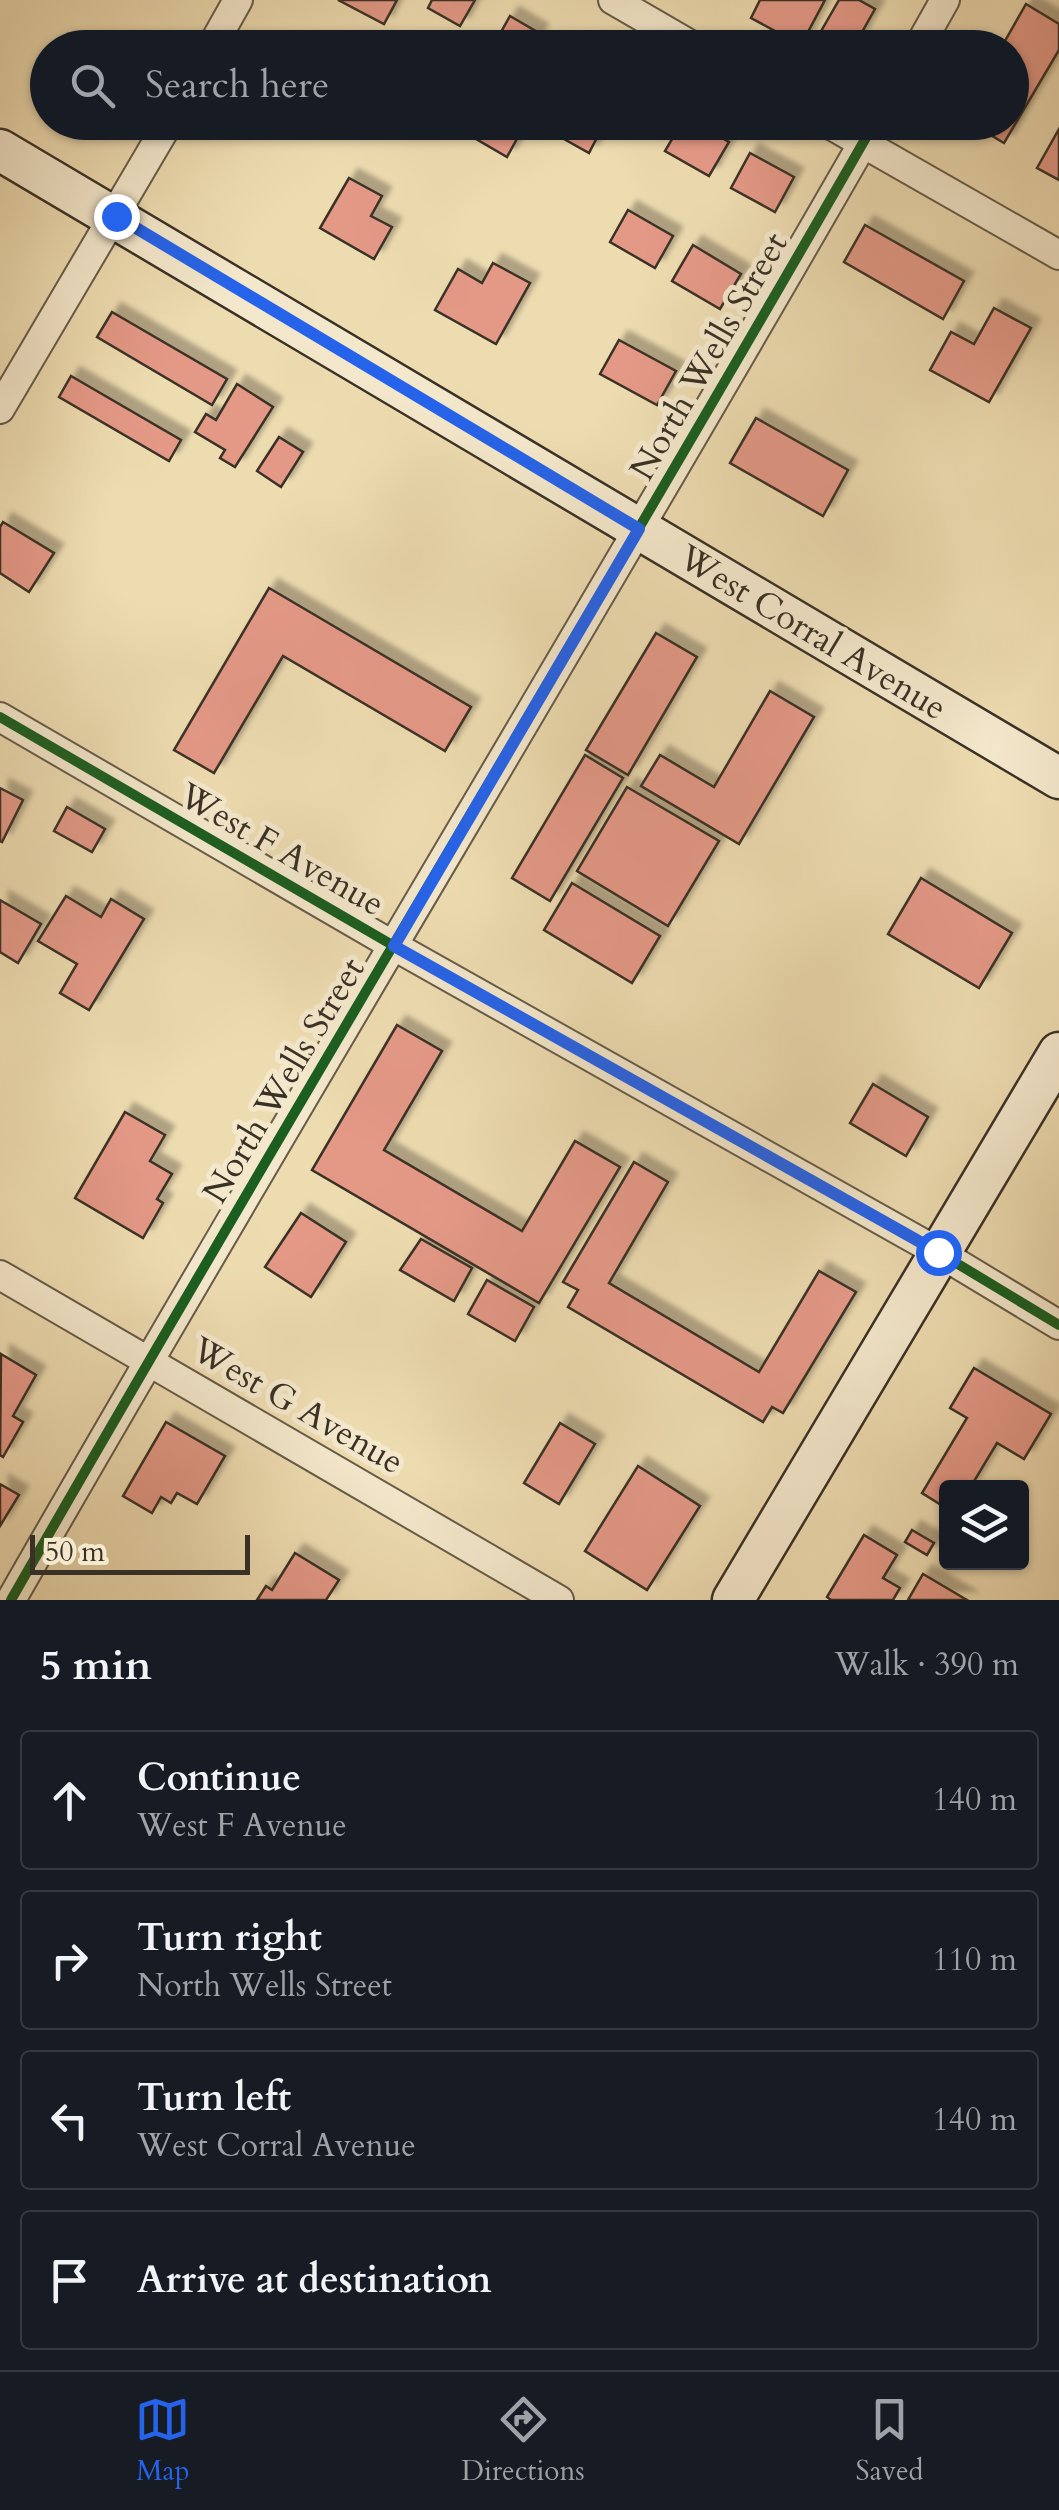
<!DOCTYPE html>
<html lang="en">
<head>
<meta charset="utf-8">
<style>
	:root { --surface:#171b24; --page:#242831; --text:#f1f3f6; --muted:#9ea1a6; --line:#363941; --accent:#2563eb }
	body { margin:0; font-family:Cardo,serif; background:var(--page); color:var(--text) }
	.controls { position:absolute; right:30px; bottom:30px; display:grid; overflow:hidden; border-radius:10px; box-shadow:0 2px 8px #0004 }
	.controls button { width:90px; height:90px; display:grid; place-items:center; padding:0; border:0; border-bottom:2px solid var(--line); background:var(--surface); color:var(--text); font:50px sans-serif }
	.scale { position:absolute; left:30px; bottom:25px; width:220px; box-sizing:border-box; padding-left:10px; border:5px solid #3a3126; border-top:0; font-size:28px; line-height:35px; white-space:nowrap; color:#3a3126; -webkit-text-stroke:8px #f4e8cc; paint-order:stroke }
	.stop { position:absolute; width:30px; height:30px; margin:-22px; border:8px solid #2563eb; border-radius:50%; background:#fff }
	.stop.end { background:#2563eb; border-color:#fff; box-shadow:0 2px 10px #0008 }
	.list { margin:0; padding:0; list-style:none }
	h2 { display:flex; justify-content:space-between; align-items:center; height:130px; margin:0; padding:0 40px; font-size:42px }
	h2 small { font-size:32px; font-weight:400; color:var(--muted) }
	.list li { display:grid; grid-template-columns:65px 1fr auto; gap:30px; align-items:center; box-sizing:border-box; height:140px; margin:0 20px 20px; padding:0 20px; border:2px solid var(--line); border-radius:10px }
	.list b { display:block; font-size:38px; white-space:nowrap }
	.list p { margin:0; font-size:32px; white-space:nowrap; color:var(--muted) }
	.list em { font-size:32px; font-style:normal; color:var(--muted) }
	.icon { flex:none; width:55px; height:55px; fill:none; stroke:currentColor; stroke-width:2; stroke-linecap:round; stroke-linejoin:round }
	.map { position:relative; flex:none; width:1059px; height:1600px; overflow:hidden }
	.search { position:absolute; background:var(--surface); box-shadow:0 2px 8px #0004; left:30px; right:30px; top:30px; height:110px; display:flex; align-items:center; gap:25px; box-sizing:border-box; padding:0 35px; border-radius:55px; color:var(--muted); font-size:38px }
	.sheet { height:770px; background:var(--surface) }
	nav { display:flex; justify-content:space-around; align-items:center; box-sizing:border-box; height:140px; border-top:2px solid var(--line); background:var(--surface); font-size:28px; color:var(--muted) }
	nav a { display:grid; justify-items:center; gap:5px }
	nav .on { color:var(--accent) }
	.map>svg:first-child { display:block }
</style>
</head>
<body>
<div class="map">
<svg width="1059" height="1600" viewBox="0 0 1059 1600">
	<defs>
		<filter id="shadow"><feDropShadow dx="9" dy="-9" stdDeviation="2.5" flood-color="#0004"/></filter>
	</defs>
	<rect width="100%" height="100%" fill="#eedcb1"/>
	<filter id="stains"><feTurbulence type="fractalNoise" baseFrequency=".002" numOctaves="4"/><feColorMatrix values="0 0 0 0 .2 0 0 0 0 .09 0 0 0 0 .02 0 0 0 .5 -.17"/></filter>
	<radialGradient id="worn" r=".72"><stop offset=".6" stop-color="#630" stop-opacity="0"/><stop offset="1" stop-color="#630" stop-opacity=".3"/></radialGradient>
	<g fill="#e49987" stroke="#3a3126" stroke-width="2.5" filter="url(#shadow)">
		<polygon points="338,0 397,0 384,24"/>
		<polygon points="432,0 475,0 460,26 428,8"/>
		<polygon points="760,0 825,0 801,45 751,18"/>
		<polygon points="839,0 859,0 875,9 853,48 844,48 820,33"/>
		<polygon points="1026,4 1059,24 1059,50 1004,143 969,122 1012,122 1012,48 1001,48"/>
		<polygon points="510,16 539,33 530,48 492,48"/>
		<polygon points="479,122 526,122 507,157 471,136"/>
		<polygon points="540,122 605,122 589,153 539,125"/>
		<polygon points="682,122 694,122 729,142 709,176 665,151"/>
		<polygon points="1059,129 1059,180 1037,168"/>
		<polygon points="750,153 794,177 775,212 731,188"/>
		<polygon points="349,178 382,196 371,216 392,227 374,259 320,228"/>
		<polygon points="628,210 673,236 655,268 610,242"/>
		<polygon points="865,225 964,281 943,319 844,262"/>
		<polygon points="693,245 741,274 720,309 672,281"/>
		<polygon points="493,263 530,283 496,344 435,310 458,269 482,283"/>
		<polygon points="994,308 1031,328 989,402 930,370 951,332 974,344"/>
		<polygon points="112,312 227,379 212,405 97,337"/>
		<polygon points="619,340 676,371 657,405 600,374"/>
		<polygon points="71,376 181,440 169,461 59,397"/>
		<polygon points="237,384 273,407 235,467 220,458 225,450 195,432 206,414 216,420"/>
		<polygon points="756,418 848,470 823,516 730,463"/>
		<polygon points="279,437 303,452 281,487 257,471"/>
		<polygon points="3,522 54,553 29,592 0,573 0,527"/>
		<polygon points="269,588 471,707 445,751 283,656 214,773 174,750"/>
		<polygon points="656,633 697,657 628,775 586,750"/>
		<polygon points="770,691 814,717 739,844 641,786 660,755 714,787"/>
		<polygon points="585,755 623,778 550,901 512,878"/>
		<polygon points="627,787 719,841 668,926 577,871"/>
		<polygon points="0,788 23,800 2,842 0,841"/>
		<polygon points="67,807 105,829 92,852 54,831"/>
		<polygon points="921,878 1012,933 979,988 888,934"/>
		<polygon points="572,883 660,936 632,983 544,930"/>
		<polygon points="66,896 101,917 111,899 144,919 89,1010 60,993 77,964 38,941"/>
		<polygon points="0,900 41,924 18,963 0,952"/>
		<polygon points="397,1025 442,1051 384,1150 522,1231 575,1141 620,1167 539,1303 312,1170"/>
		<polygon points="873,1084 928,1117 906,1156 850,1123"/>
		<polygon points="125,1112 165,1135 150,1161 172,1174 157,1199 163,1203 143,1238 75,1198"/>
		<polygon points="634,1162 668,1182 609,1283 759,1372 819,1271 856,1292 783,1413 772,1407 763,1422 568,1307 578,1290 563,1282"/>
		<polygon points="301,1213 346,1242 311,1297 265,1267"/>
		<polygon points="421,1239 472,1268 454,1301 400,1270"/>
		<polygon points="487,1280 534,1307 515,1341 468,1314"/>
		<polygon points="1,1354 36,1375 13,1416 23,1422 3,1457 0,1455"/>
		<polygon points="974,1368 1051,1414 1024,1459 997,1443 970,1488 946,1488 946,1508 922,1493 967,1418 950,1408"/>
		<polygon points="166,1422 225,1456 197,1504 177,1493 171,1503 161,1497 152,1513 123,1496"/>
		<polygon points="560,1423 595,1444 559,1504 524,1483"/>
		<polygon points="638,1466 700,1506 647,1590 585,1551"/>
		<polygon points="0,1484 19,1495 0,1526"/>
		<polygon points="912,1530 934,1543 927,1555 905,1542"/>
		<polygon points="864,1535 897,1555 883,1578 900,1588 893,1600 831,1600 827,1597"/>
		<polygon points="295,1553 339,1580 326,1600 257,1600 266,1586 272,1590"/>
		<polygon points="923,1574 967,1600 908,1600"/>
	</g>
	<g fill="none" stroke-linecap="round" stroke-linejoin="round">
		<g stroke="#675c49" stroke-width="32">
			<g id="street">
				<polyline points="613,0 696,48"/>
				<polyline points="211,48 238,0"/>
				<polyline points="918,48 945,0"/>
				<polyline points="826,122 1059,255"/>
				<polyline points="0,409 169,122"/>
				<polyline points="0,717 394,946 938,1252 1059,1325"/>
				<polyline points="0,1275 559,1600"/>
				<path d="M11,1600C294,1105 591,618 875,122"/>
			</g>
		</g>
		<g stroke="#3a3126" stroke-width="45">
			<g id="secondary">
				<polyline points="0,150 1059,778"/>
				<polyline points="733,1600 1059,1053"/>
			</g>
		</g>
		<use href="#street" stroke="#f4e8cc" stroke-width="28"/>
		<use href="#secondary" stroke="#f4e8cc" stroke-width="40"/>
		<g stroke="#f4e8cc" stroke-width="16">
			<g id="cycleway">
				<polyline points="0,717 394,946 938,1252 1059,1325"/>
				<path d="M11,1600C294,1105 591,618 875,122"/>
			</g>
		</g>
		<use href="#cycleway" stroke="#1b5e20" stroke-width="10"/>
	</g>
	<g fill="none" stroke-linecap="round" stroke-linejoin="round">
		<polyline stroke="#2563eb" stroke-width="12" points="116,216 639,529 394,946 938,1252"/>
	</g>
	<g text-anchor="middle" stroke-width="10" stroke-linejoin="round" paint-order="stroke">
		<g font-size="35" fill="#3a3126" stroke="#f4e8cc">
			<text transform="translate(708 356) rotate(-60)" y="12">North Wells Street</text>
			<text transform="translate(813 632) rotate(31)" y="12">West Corral Avenue</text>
			<text transform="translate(282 849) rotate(30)" y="12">West F Avenue</text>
			<text transform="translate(283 1080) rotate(-59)" y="12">North Wells Street</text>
			<text transform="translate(298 1405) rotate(30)" y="12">West G Avenue</text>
		</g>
	</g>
	<rect width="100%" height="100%" filter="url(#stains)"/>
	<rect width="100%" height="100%" fill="url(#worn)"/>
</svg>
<div class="controls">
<button><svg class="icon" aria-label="layers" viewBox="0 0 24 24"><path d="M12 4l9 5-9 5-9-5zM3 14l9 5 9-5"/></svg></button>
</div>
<div class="scale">50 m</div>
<div class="stop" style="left:938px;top:1252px"></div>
<div class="stop end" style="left:116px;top:216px"></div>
<div class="search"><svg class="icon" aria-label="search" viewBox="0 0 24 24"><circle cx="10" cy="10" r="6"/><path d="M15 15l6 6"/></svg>Search here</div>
</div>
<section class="sheet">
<h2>5 min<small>Walk · 390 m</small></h2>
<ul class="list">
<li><svg class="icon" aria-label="ahead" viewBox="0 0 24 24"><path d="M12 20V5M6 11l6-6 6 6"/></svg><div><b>Continue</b><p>West F Avenue</p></div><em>140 m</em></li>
<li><svg class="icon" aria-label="right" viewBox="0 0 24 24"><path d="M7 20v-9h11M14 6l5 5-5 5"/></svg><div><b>Turn right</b><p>North Wells Street</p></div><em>110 m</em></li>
<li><svg class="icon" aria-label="left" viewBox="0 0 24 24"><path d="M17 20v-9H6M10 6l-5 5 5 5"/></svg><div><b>Turn left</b><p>West Corral Avenue</p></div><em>140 m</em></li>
<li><svg class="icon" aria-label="arrive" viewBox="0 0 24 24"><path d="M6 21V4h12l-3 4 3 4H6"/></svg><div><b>Arrive at destination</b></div></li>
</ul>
</section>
<nav>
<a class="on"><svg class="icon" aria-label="map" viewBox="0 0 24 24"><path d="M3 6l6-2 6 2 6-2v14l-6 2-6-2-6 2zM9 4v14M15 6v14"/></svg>Map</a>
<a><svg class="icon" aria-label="directions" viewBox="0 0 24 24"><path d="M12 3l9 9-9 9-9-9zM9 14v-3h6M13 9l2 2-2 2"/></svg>Directions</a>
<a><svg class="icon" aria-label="saved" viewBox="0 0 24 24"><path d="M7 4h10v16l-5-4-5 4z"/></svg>Saved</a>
</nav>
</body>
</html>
